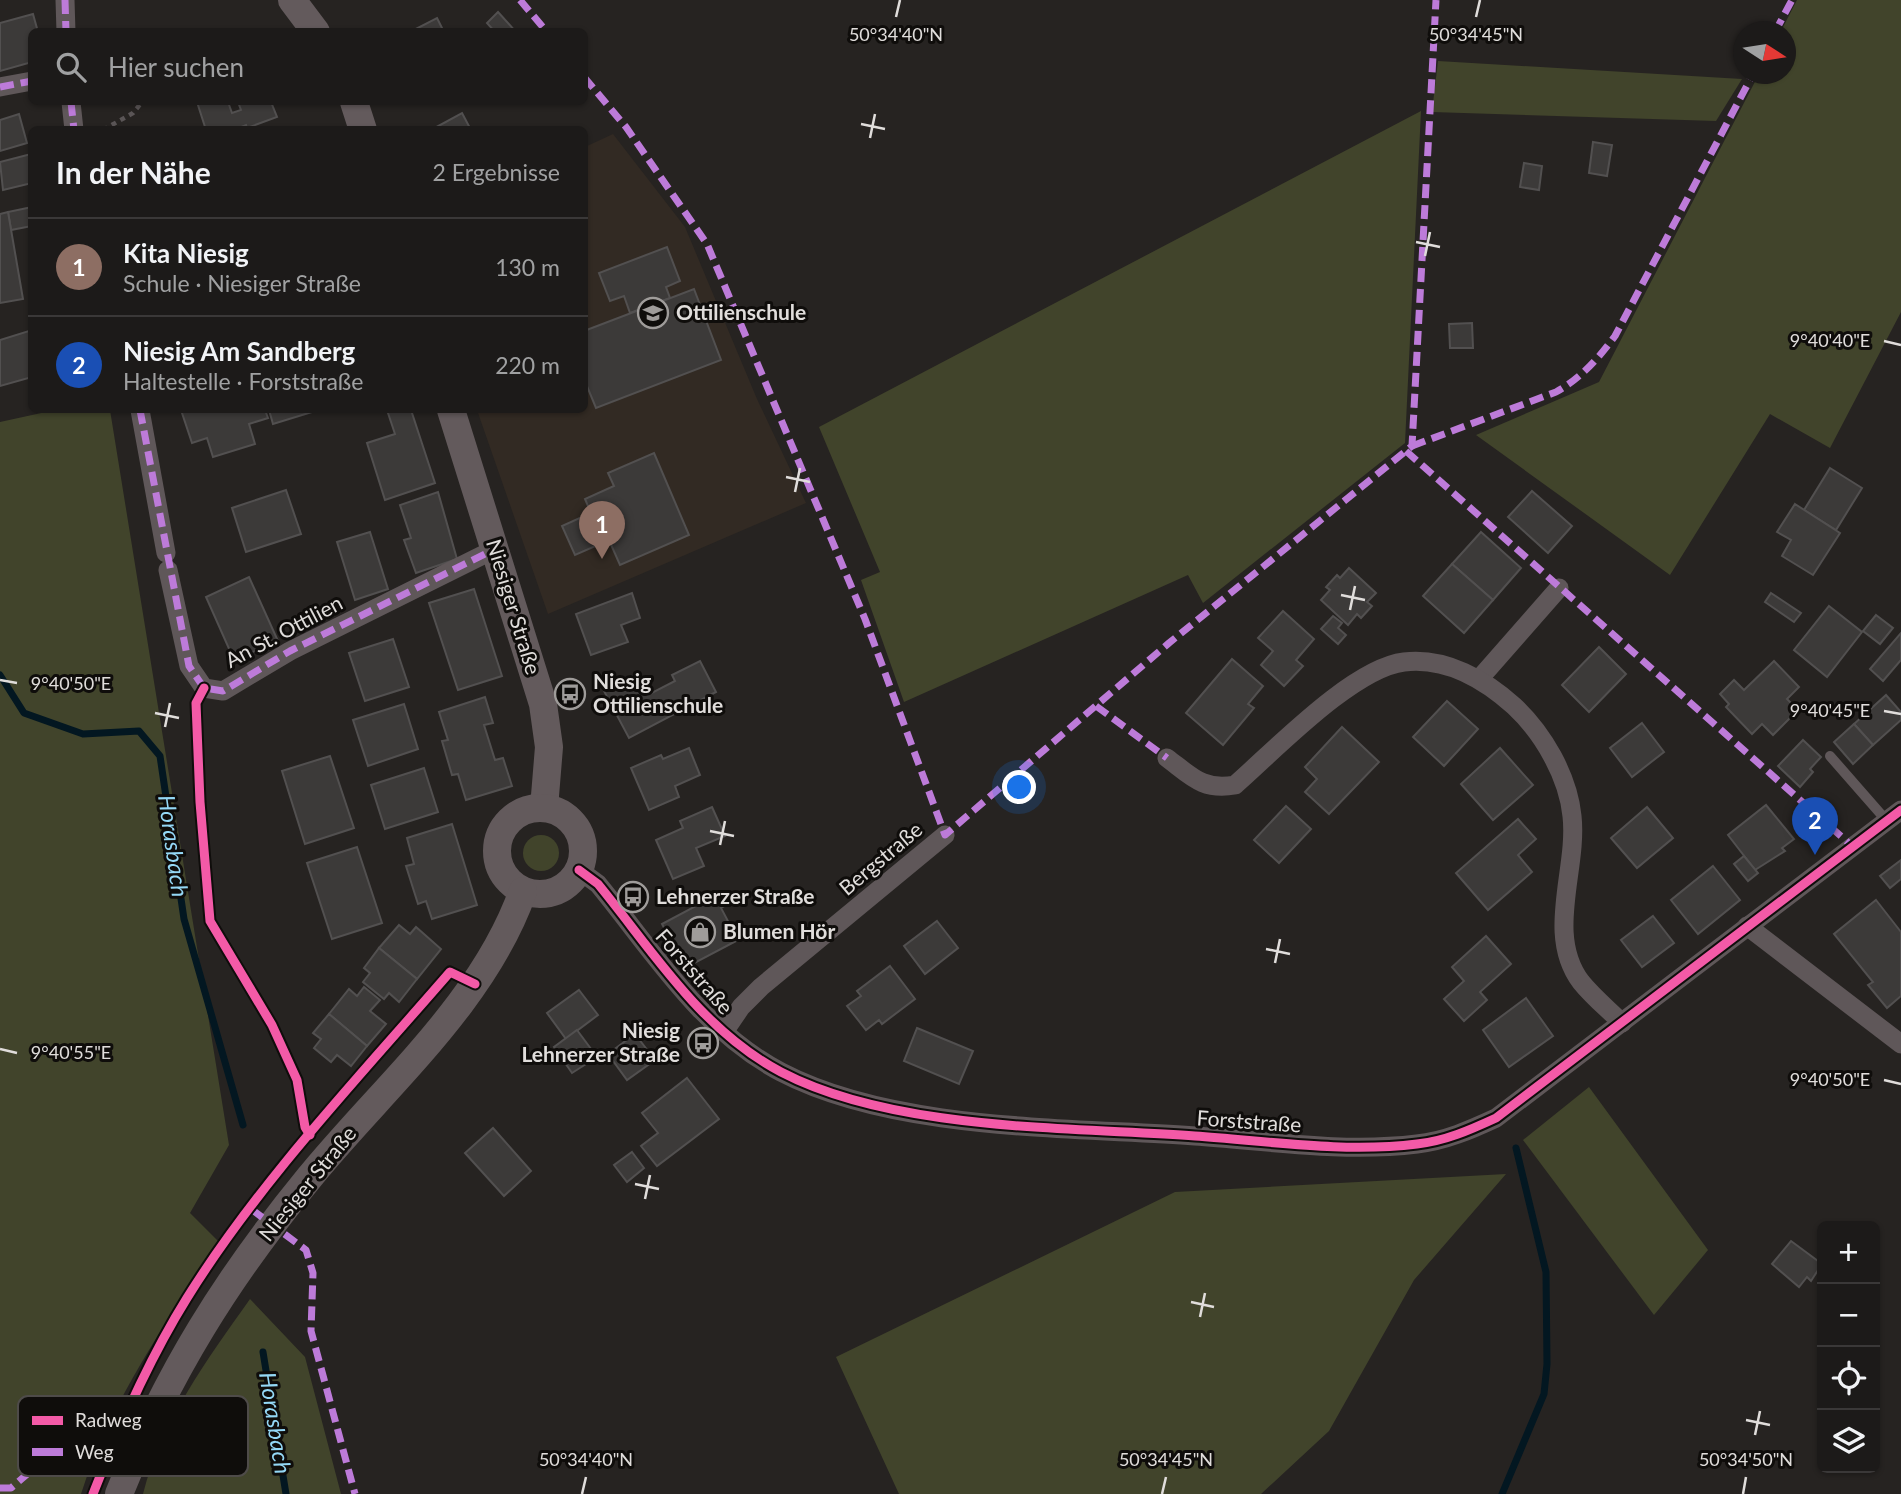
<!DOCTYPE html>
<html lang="de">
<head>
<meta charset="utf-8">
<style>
	:root { --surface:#1c1a19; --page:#292726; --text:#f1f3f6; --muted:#a0a1a2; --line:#3a3838; --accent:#9f9c9a }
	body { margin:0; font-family:Lato,sans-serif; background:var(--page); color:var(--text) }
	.controls { position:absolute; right:21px; bottom:21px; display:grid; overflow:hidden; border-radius:10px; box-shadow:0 2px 5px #0004 }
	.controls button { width:63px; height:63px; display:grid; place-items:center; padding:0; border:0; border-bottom:2px solid var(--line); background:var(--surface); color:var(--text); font:35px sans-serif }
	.compass { position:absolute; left:1733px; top:21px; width:63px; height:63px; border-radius:50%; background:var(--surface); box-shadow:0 2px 5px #0004; rotate:102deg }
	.you { position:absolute; left:1020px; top:788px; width:24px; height:24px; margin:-18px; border:5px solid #fff; border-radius:50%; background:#1a73e8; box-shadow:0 0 0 10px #1a73e833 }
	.badge { display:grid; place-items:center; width:46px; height:46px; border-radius:50%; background:var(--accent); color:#fff; font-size:23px; font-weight:700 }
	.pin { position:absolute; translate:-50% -58px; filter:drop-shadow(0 2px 4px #0008) }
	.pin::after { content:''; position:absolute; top:37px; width:24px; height:21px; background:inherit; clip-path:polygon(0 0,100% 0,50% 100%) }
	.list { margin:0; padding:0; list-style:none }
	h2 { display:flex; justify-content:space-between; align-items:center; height:91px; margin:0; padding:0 28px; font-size:30px }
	h2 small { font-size:23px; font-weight:400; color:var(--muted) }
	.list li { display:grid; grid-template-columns:46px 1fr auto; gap:21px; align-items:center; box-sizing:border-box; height:98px; padding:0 28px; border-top:2px solid var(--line) }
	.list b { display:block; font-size:26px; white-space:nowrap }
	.list p { margin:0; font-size:23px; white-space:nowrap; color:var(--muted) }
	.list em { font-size:23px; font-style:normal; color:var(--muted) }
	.icon { flex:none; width:38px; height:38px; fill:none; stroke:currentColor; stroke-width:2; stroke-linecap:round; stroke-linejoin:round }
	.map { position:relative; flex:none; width:1901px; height:1494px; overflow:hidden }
	.search { position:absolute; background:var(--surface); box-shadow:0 2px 5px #0004; left:28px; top:28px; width:560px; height:77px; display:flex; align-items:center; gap:18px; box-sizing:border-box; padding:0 24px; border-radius:10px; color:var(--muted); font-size:26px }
	.panel { position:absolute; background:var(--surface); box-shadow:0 2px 5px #0004; left:28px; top:126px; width:560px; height:287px; border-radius:10px }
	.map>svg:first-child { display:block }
</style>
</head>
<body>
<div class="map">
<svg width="1901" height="1494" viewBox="0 0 1901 1494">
	<rect width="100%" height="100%" fill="#262321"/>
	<polygon fill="#322a23" points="613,134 685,227 757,399 806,503 548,614 477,410 584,410 585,147"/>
	<g fill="#41442b">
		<polygon points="1797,0 1901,0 1901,312 1830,448 1770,414 1670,575 1476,435 1599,382 1759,74 1786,74 1786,32 1781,31"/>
		<polygon points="1438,61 1742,79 1716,121 1432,112"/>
		<polygon points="1421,111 1405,443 1203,603 1188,575 904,702 861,580 880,572 819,427"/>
		<path d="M55,410H110L229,1145L190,1213L220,1243C165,1322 111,1401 81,1494H0V422Z"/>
		<circle cx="541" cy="853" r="18"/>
		<polygon points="1589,1087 1708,1250 1654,1315 1523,1140"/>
		<polygon points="1506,1174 1414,1280 1329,1431 1261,1494 899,1494 836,1357 1175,1192"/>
		<path d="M250,1299L305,1357L341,1494H143C162,1420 207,1360 250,1299Z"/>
	</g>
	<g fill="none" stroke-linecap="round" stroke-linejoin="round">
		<g stroke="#031721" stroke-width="7">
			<polyline points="0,675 24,713 83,734 139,731 160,756 184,919 243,1125"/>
			<polyline points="263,1352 286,1494"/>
			<polyline points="1502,1494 1544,1394 1547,1364 1546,1272 1516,1148"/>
		</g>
	</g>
	<g fill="#3c3a39" stroke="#525050" stroke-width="2">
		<polygon points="498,12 516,32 495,32 487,23"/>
		<polygon points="33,14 38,32 32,32 32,62 0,71 0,23"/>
		<polygon points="437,18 444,32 410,32"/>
		<polygon points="197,102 228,102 232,113 241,110 238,102 271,102 277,117 247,128 246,125 234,130 206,130"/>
		<polygon points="462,113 471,130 431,130"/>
		<polygon points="19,114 27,143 0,151 0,120"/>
		<polygon points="1593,142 1612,145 1607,176 1589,173"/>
		<polygon points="31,154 32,183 3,190 0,162"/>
		<polygon points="1524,163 1542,166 1539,190 1520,187"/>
		<polygon points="32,207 32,226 11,230 8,212"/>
		<polygon points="8,212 23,299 0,303 0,214"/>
		<polygon points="667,247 680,281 666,287 670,298 630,313 624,296 610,301 599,273"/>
		<polygon points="694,289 721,360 596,408 584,379 584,331"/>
		<polygon points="1472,323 1473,348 1450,348 1449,324"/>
		<polygon points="32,330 32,377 0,386 0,340"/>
		<polygon points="181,410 265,410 268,418 249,424 255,444 213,457 207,438 192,443"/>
		<polygon points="269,410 312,410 312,412 273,424"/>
		<polygon points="387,410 411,410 435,483 385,500 367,443 395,434"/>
		<polygon points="654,453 689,535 620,565 609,540 575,555 562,526 591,513 585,499 614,486 608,473"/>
		<polygon points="1830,468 1862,488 1836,530 1804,510"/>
		<polygon points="286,490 301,534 246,552 232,508"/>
		<polygon points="1532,491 1572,526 1548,553 1508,517"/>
		<polygon points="438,492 457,559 416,573 404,540 411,538 400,505"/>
		<polygon points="1795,504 1840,533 1813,575 1782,556 1791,540 1777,532"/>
		<polygon points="370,532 388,589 355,600 337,542"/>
		<polygon points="1481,532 1521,568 1493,600 1452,564"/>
		<polygon points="1452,564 1493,600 1464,633 1423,596"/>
		<polygon points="1349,568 1376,593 1367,602 1372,606 1361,618 1357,614 1348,625 1321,600 1330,590 1326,587 1337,575 1340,578"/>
		<polygon points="249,577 278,641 234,660 206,597"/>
		<polygon points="474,589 502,676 458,690 429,603"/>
		<polygon points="632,593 640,618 621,625 628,642 591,655 576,614"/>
		<polygon points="1771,593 1801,613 1794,622 1765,602"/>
		<polygon points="1829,606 1862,632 1827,677 1794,650"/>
		<polygon points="1283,611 1314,639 1296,660 1303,666 1284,686 1261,665 1273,651 1258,638"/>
		<polygon points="1876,615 1893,628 1880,644 1863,631"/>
		<polygon points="1333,616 1342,623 1338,628 1346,635 1338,644 1321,629"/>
		<polygon points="1901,633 1901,660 1883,681 1870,669"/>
		<polygon points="393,639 409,687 365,701 349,653"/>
		<polygon points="1599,647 1626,674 1589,712 1562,685"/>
		<polygon points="1232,659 1263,686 1248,704 1254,708 1223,745 1186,713"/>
		<polygon points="700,661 716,692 629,738 604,691 637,674 648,695 675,681 672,675"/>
		<polygon points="1774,661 1799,687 1787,699 1798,710 1773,735 1762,724 1752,734 1726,707 1729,704 1720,694 1734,680 1744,690"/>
		<polygon points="1886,695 1901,712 1901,720 1873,745 1854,724"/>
		<polygon points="485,697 493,723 484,725 495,760 503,758 512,786 466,800 458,774 452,775 442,741 448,740 439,712"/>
		<polygon points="1447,701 1478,729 1444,766 1413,737"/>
		<polygon points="404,704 418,749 368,766 353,720"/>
		<polygon points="1642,723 1664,752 1632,777 1610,748"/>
		<polygon points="1854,724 1873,745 1853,764 1834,742"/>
		<polygon points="1342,727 1379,762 1329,814 1305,792 1317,779 1305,767"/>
		<polygon points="1803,740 1821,757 1810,769 1813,772 1800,787 1778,766"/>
		<polygon points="689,748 700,775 675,786 679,797 649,810 631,768 661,755 663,759"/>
		<polygon points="1500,748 1533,785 1493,820 1461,784"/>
		<polygon points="330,756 354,828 305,844 282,771"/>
		<polygon points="424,768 438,812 385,829 371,785"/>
		<polygon points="1766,805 1794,839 1782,848 1785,851 1755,870 1728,835"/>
		<polygon points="1286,806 1311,829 1279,863 1254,840"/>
		<polygon points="712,807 725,836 696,848 704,866 673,879 656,840 683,828 680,821"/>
		<polygon points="1647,807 1673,838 1637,868 1611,838"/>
		<polygon points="1518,819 1536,839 1518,855 1532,872 1488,910 1456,873"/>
		<polygon points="452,824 477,905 432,919 426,901 418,904 406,866 414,864 407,838"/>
		<polygon points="357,847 382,923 332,939 307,863"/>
		<polygon points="1744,856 1758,873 1748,881 1734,864"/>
		<polygon points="1901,860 1901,879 1890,888 1880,876"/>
		<polygon points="1713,866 1740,900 1698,934 1671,900"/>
		<polygon points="722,892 728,904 721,908 738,940 685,968 662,924"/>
		<polygon points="1876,900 1901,932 1901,996 1887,1008 1868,985 1873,982 1834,934"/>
		<polygon points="1653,916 1674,943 1642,967 1621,940"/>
		<polygon points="937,921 958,948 925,974 904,946"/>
		<polygon points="399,925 410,934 416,927 441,949 417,979 379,948"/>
		<polygon points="1486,936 1511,964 1480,992 1487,1000 1464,1021 1444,999 1464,981 1452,967"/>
		<polygon points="379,948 417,979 399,1002 389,993 384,999 363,982 370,973 364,968"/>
		<polygon points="890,966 915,999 882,1024 879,1020 866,1030 847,1006 861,996 857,991"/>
		<polygon points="364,987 380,1000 370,1011 386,1024 367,1046 329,1014 349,989 357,996"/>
		<polygon points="579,990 598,1015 566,1039 547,1013"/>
		<polygon points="1526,998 1553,1036 1509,1067 1483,1030"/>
		<polygon points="329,1014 367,1046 351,1066 337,1055 331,1062 314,1048 321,1039 313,1033"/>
		<polygon points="917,1028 973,1051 959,1084 904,1061"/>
		<polygon points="577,1030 597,1057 572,1073 554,1047"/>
		<polygon points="635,1034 655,1060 627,1080 608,1054"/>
		<polygon points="687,1078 719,1119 657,1166 641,1146 658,1133 642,1113"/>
		<polygon points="493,1128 531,1171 504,1196 465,1153"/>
		<polygon points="632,1152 644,1168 627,1182 614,1165"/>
		<polygon points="1791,1241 1822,1264 1811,1281 1807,1277 1799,1287 1772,1264"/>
	</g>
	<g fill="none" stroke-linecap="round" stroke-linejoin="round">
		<polyline stroke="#5a5556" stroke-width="4.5" stroke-dasharray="5 5" stroke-linecap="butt" points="103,130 133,113 142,102"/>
		<polyline stroke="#5f5759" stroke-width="10" points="1830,756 1886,820"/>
		<g stroke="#5f5759" stroke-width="19">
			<polyline points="65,0 66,32"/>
			<polyline points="0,87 32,81"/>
			<polyline points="71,102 74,130"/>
			<polyline points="140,410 166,553"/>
			<polyline points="168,570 189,666 204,688 223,691 290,651 495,549"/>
			<polyline points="1480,678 1559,588"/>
			<path d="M1167,758C1191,776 1203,791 1235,785C1275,750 1353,668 1404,662C1446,657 1485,680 1514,706C1543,733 1568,776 1572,816C1578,870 1545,934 1581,982C1593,997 1609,1010 1622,1023"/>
			<path d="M579,870L598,884C653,951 701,1030 781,1072C894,1131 1068,1127 1195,1136C1268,1141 1344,1153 1417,1144C1445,1141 1470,1130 1496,1118L1901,810"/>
			<polyline points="1747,926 1901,1044"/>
			<polyline points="724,1032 741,1007 761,987 945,835"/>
		</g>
		<g stroke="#635a5c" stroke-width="28">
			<polyline points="292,0 316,32"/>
			<polyline points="354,102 363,130"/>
			<polyline points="451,410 543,704 549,747 544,808"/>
			<circle cx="540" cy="851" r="43"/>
			<path d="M119,1494C167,1374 227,1278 309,1178C383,1087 483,1004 523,891"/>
		</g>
		<g stroke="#bd7bd9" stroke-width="7" stroke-dasharray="14 7" stroke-linecap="butt">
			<polyline points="65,0 66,32"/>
			<polyline points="520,0 547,32"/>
			<polyline points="1775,32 1792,0"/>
			<polyline points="584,77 626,127 707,244 865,619 945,835 1169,643 1412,446 1436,0"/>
			<polyline points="0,87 32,81"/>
			<polyline points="71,102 74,130"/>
			<polyline points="140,410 189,666 204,688 223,691 290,651 495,549"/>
			<path d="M1412,446L1556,392C1581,378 1598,359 1615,336L1753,74"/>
			<polyline points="1406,451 1852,846"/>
			<polyline points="1096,706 1167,758"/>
			<polyline points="251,1209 306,1250 313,1273 311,1331 355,1494"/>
			<path d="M0,1488H11C54,1452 81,1418 141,1441"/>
		</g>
		<g stroke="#0f0d0b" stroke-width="13">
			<g id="cycleway">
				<polyline points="204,688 196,703 200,802 210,921 272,1025 297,1080 305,1127 310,1135"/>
				<path d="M579,870L598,884C653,951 701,1030 781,1072C894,1131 1068,1127 1195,1136C1268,1141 1344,1153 1417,1144C1445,1141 1470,1130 1496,1118L1901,810"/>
				<path d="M93,1494C119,1427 149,1359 187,1298C259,1182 360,1076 450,972L475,984"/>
			</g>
		</g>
		<use href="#cycleway" stroke="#f35aa7" stroke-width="9"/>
	</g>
	<path fill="none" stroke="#e0dddb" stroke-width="2.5" d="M896,17L900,0M1476,17L1480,0M861,124L885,129M870,138L875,114M1416,242L1440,247M1425,256L1430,232M1884,341L1901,345M786,477L810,482M795,492L800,468M1341,595L1365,600M1350,610L1355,586M0,680L17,683M1884,711L1901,714M155,713L179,718M165,727L170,703M710,831L734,836M720,845L725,821M1266,949L1290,954M1275,963L1280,939M0,1049L17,1053M1884,1080L1901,1084M635,1184L659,1189M645,1199L650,1175M1191,1302L1214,1307M1200,1317L1205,1293M1746,1420L1770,1425M1755,1435L1760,1411M582,1494L586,1477M1162,1494L1166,1477M1743,1494L1746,1477"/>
	<defs>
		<g id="school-ring" transform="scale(1.575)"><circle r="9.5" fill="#0f0d0b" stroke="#9f9c9a" stroke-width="1.5"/><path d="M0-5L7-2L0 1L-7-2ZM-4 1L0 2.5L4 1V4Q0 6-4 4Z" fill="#9f9c9a"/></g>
		<g id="bus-ring" transform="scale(1.575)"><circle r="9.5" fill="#0f0d0b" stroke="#9f9c9a" stroke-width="1.5"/><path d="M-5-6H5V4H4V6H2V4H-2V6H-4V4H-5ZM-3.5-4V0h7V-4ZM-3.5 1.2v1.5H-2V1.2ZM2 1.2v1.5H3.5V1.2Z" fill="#9f9c9a"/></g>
		<g id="shop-ring" transform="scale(1.575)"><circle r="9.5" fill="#0f0d0b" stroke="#9f9c9a" stroke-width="1.5"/><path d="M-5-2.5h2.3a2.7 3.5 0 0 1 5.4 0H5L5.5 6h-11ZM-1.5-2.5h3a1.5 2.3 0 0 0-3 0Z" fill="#9f9c9a"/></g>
	</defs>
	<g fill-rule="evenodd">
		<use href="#school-ring" x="653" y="313"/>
		<use href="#bus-ring" x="570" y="694"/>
		<use href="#bus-ring" x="633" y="897"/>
		<use href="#shop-ring" x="700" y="932"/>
		<use href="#bus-ring" x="703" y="1043"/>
	</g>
	<g text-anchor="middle" stroke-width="6" stroke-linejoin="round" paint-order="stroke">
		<g font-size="21" font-weight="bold" fill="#e0dddb" stroke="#0f0d0b" text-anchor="start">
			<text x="676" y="320">Ottilienschule</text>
			<text x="593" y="689">Niesig<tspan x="593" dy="24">Ottilienschule</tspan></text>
			<text x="656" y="904">Lehnerzer Straße</text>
			<text x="723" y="939">Blumen Hör</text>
			<text x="680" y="1038" text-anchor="end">Niesig<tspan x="680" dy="24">Lehnerzer Straße</tspan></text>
		</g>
		<g font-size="21" fill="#e0dddb" stroke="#0f0d0b">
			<text transform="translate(513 607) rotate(73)" y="7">Niesiger Straße</text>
			<text transform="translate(284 632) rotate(-28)" y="7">An St. Ottilien</text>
			<text transform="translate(881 859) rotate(-40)" y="7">Bergstraße</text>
			<text transform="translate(694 972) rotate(49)" y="7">Forststraße</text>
			<text transform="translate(1249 1122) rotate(4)" y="7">Forststraße</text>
			<text transform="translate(308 1184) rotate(-51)" y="7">Niesiger Straße</text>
		</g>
		<g font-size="23" font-style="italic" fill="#94d8f6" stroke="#0f0d0b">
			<text transform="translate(173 846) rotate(82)" y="8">Horasbach</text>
			<text transform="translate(275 1423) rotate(81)" y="8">Horasbach</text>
		</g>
	</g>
	<rect x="18" y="1396" width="230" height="80" rx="10" fill="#0f0d0b" stroke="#4e4b49" stroke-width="2"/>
	<rect x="32" y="1416" width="31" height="9" fill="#f35aa7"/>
	<rect x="32" y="1448" width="31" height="8" fill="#bd7bd9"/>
	<g font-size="19" fill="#e0dddb">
		<text x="75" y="1427">Radweg</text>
		<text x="75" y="1459">Weg</text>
	</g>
	<g font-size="18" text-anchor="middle" fill="#e0dddb" stroke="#0f0d0b" stroke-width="6" stroke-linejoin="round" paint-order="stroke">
		<text x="896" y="41">50°34'40"N</text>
		<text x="1476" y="41">50°34'45"N</text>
		<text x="1830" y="347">9°40'40"E</text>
		<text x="71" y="690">9°40'50"E</text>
		<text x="1830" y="717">9°40'45"E</text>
		<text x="71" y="1059">9°40'55"E</text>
		<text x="1830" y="1086">9°40'50"E</text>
		<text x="586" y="1466">50°34'40"N</text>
		<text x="1166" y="1466">50°34'45"N</text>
		<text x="1746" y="1466">50°34'50"N</text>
	</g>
</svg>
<div class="controls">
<button>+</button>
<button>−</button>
<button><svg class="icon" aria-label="locate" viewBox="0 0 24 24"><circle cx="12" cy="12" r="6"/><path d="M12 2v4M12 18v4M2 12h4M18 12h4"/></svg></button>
<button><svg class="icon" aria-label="layers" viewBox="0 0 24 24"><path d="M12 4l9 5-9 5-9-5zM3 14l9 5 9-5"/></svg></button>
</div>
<svg class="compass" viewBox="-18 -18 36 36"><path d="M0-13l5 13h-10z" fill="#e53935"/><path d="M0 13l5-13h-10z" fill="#a0a1a2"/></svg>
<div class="you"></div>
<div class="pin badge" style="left:602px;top:559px;background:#8d6e63">1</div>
<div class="pin badge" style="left:1815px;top:855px;background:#1a4fb4">2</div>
<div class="search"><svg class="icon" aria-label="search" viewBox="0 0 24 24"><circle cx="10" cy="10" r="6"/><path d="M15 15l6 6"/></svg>Hier suchen</div>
<section class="panel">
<h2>In der Nähe<small>2 Ergebnisse</small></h2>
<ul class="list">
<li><span class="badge" style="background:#8d6e63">1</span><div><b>Kita Niesig</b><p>Schule · Niesiger Straße</p></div><em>130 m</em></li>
<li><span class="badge" style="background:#1a4fb4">2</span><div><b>Niesig Am Sandberg</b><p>Haltestelle · Forststraße</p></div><em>220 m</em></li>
</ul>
</section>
</div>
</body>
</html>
